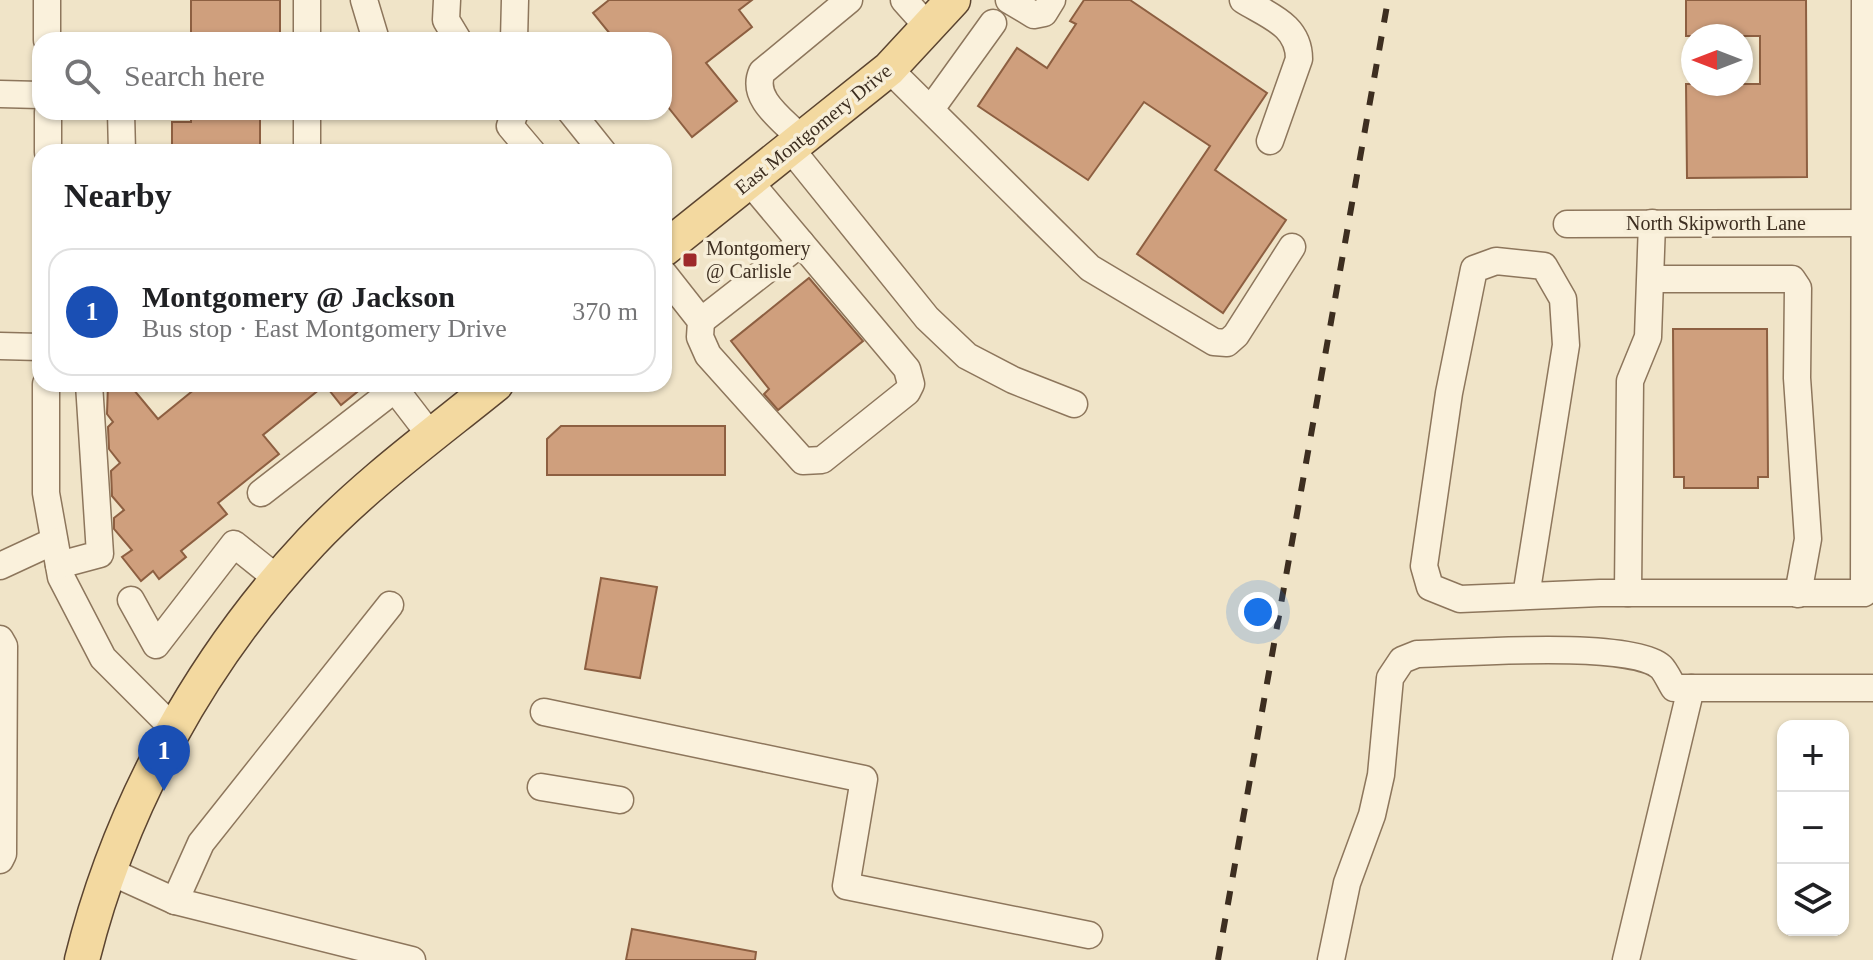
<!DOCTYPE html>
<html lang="en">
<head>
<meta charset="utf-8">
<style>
	:root { --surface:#fff; --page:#f6f6f6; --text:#202124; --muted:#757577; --line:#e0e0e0; --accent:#0b8043 }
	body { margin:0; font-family:"Times New Roman",serif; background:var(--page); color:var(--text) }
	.controls { position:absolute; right:24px; bottom:24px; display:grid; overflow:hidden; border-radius:16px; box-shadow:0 2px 6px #0004 }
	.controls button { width:72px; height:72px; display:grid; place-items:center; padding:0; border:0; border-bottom:2px solid var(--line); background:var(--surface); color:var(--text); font:40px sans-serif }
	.compass { position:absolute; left:1681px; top:24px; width:72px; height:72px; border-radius:50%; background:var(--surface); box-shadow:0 2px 6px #0004; rotate:270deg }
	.you { position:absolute; left:1258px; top:612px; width:28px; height:28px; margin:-20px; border:6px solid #fff; border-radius:50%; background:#1a73e8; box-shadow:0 0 0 12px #1a73e833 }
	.badge { display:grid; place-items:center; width:52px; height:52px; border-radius:50%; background:var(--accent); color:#fff; font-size:26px; font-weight:700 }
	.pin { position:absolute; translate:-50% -66px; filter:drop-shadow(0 2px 4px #0008) }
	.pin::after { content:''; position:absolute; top:42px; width:28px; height:24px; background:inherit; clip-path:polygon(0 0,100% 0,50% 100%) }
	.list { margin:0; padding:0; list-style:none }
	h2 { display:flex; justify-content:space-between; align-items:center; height:104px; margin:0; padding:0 32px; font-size:34px }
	h2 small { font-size:26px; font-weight:400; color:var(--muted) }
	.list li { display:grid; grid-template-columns:52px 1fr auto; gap:24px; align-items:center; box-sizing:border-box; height:128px; margin:0 16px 16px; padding:0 16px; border:2px solid var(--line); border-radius:24px }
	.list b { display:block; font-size:30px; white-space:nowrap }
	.list p { margin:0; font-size:26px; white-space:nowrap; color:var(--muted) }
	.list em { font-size:26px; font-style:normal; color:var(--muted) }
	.icon { flex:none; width:44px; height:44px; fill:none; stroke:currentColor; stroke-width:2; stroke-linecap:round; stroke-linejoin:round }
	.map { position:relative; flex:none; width:1873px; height:960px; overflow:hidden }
	.search { position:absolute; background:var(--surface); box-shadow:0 2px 6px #0004; left:32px; top:32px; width:640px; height:88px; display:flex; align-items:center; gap:20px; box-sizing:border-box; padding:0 28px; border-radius:24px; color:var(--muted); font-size:30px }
	.panel { position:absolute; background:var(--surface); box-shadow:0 2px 6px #0004; left:32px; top:144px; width:640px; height:248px; border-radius:24px }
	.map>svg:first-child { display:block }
</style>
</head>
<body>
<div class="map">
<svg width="1873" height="960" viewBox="0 0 1873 960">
	<rect width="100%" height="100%" fill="#f0e4c8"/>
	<g fill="#cf9f7d" stroke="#8d5f41" stroke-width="2">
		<rect x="191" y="0" width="89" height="40"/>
		<polygon points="609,0 752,0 739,10 752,27 706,63 737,101 692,137 664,102 664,40 615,40 593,13"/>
		<polygon points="1084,0 1130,0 1267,93 1215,170 1286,220 1223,313 1137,254 1210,146 1144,102 1088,180 978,106 1017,48 1047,68 1076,24 1070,21"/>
		<polygon points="1686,0 1806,0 1807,177 1687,178 1686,84 1760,84 1760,36 1686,36"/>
		<polygon points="191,112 260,112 260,152 172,152 172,122 191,122"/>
		<polygon points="809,278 863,341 778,410 764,394 769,389 731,341"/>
		<polygon points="1673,329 1767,329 1768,477 1758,477 1758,488 1684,488 1684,477 1674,477"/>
		<polygon points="108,384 129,384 158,419 201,384 367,384 341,405 325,385 263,435 279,454 218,503 227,514 181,551 186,557 159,579 153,571 141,581 122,557 132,550 114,529 114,518 124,510 112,496 111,471 120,463 109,449 108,427 113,422 107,414"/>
		<polygon points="561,426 725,426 725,475 547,475 547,439"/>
		<polygon points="601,578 657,587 640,678 585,669"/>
		<polygon points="632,929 756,952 755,960 626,960"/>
	</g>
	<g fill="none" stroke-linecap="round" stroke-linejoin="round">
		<g stroke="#8d765c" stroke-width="29">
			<g id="minor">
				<polyline points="47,0 47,40"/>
				<polyline points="307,0 307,40"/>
				<polyline points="364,0 376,40"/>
				<polyline points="447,0 446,20 458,40"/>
				<polyline points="904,0 929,28"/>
				<polyline points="1009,0 1034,15 1044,13 1052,0"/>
				<path d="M1243,0C1269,16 1299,25 1299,59L1270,141"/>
				<polyline points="514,40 515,0"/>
				<polyline points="889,69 1090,268 1214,342 1227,343 1236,335 1292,247"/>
				<polyline points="0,94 40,95"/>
				<polyline points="931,109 993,23"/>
				<polyline points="121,112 122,152"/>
				<polyline points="307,112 307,152"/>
				<polyline points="515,112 510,126 532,152"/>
				<polyline points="571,112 603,152"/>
				<path d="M801,139C784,120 750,99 762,72L849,0"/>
				<polyline points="790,148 927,318 967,356 1013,380 1074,404"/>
				<polyline points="48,152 48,112"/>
				<polyline points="1567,224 1865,223"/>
				<polyline points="664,274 701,321 700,337 708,355 803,461 822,460 907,392 911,384 907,369 749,181"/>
				<polyline points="1651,279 1792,279 1798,288 1797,378 1808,539 1798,594"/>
				<polyline points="701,321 801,243"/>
				<polyline points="0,346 40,347"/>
				<polyline points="46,384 46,493 61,577 103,658 174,729"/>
				<polyline points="391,384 431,436"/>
				<polyline points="261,493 395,389"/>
				<polyline points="59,565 100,554 89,384"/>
				<polyline points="0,566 54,541"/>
				<polyline points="1628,593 1630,381 1648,337 1652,223"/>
				<polyline points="1526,596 1566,345 1563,299 1544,266 1496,261 1474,269 1449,393 1424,566 1430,587 1460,599 1600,593 1864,593 1865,0"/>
				<polyline points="131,600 156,645 234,544 279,580"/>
				<polyline points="0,639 4,646 3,854 0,860"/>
				<polyline points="544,712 864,779 846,886 1089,935"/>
				<polyline points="541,787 620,800"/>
				<polyline points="109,871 175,901 412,960"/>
				<polyline points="175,901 201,843 390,605"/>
				<path d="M1331,960L1347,883L1372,815L1381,775L1390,678L1402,660L1417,654C1463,653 1631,640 1661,667C1666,672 1670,682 1674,688H1691"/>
				<polyline points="1626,960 1691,688 1873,688"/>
			</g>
		</g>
		<g stroke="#5b4430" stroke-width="37">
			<g id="major">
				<polyline points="664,249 889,69 953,0"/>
				<path d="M82,960C120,806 202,658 311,542C367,483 433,435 496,384"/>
			</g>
		</g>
		<use href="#minor" stroke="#faf1dc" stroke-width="26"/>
		<use href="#major" stroke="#f3d9a0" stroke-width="34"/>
		<polyline stroke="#3d2e20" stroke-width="6" stroke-dasharray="14 14" stroke-linecap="butt" points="1218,960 1388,0"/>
	</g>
	<rect fill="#9e2a2b" stroke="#f7eed8" stroke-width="3" x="682" y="252" width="16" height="16" rx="4"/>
	<g text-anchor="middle" stroke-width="7" stroke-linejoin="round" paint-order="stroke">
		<g font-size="20" fill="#3d2e20" stroke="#f7eed8">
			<text transform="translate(813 129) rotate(-39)" y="7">East Montgomery Drive</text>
			<text x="1716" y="230">North Skipworth Lane</text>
		</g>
		<g font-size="20" fill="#3d2e20" stroke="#f7eed8" text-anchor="start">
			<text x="706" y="255">Montgomery<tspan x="706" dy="23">@ Carlisle</tspan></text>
		</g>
	</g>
</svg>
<div class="controls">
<button>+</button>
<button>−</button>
<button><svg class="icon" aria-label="layers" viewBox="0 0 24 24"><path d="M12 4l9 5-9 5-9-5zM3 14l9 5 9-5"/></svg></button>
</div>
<svg class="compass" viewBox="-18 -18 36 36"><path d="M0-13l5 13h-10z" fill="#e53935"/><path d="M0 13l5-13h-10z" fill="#757577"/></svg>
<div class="you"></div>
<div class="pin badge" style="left:164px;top:791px;background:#1a4fb4">1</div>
<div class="search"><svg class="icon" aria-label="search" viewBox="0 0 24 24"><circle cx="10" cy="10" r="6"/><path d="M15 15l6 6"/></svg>Search here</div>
<section class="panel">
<h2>Nearby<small></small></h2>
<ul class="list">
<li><span class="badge" style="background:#1a4fb4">1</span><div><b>Montgomery @ Jackson</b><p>Bus stop · East Montgomery Drive</p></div><em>370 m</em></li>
</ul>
</section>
</div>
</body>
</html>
